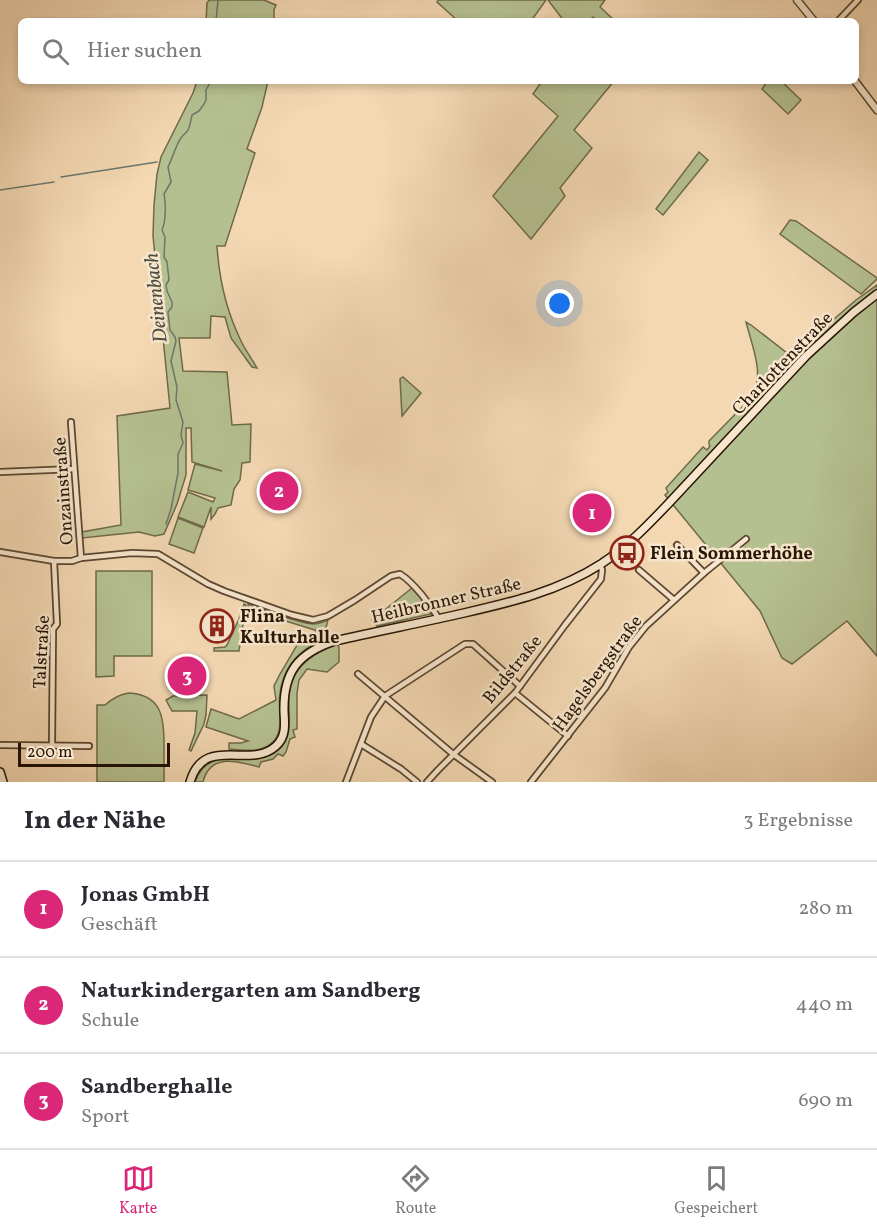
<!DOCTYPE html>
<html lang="de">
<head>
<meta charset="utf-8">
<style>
	:root { --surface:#fff; --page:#f7f7f7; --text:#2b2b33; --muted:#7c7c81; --line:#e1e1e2; --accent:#db2777 }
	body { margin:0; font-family:Vollkorn,serif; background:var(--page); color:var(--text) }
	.scale { position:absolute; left:18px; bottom:15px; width:152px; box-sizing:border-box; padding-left:6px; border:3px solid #281505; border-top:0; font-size:16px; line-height:21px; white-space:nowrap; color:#281505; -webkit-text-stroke:4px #f7e6cd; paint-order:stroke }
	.you { position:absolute; left:560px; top:304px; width:21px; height:21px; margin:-15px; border:4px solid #fff; border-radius:50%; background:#1a73e8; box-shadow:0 0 0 9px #1a73e833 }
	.badge { display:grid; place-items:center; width:39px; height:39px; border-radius:50%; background:var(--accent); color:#fff; font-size:20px; font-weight:700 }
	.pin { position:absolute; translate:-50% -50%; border:3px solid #fff; box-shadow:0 2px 6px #0006 }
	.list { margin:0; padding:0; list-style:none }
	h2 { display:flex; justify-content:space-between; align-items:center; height:78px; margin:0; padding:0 24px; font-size:26px }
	h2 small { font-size:20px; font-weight:400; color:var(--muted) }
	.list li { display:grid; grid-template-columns:39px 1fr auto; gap:18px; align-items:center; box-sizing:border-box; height:96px; padding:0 24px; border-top:2px solid var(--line) }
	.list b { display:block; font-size:22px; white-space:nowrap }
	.list p { margin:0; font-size:20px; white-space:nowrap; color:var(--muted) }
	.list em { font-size:20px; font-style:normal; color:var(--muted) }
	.icon { flex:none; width:33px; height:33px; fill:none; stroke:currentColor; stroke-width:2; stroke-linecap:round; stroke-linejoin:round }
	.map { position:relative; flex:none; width:877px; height:782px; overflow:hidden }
	.search { position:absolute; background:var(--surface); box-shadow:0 3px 9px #0003; left:18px; right:18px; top:18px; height:66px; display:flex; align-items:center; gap:15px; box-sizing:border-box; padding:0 21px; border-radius:9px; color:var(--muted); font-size:22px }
	.sheet { height:366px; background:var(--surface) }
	nav { display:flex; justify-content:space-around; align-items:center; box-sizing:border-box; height:84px; border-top:2px solid var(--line); background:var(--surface); font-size:16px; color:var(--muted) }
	nav a { display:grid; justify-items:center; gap:3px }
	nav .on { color:var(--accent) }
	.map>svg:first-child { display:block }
</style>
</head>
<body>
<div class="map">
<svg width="877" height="782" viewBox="0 0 877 782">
	<rect width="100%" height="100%" fill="#f3d8b2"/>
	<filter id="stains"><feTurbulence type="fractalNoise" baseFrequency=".00333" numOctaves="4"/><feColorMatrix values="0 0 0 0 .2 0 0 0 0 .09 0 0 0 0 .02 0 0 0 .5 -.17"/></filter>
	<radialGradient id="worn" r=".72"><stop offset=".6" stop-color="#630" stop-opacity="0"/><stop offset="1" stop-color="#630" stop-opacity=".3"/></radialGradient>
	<g fill="#b5c090" stroke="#6e6a4a" stroke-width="1.5">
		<polygon points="209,0 264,0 276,5 274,10 274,21 206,21 207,3"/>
		<polygon points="438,0 546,0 531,21 458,21 437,2"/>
		<polygon points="548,0 605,0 600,7 615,21 597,21 593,17 589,21 564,21"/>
		<path d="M197,81H268L262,107L247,149L255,153L225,246H217C219,278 227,313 242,343C246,351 252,359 257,368L252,367L231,338L225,317L211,316L210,338H179L183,371L227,372L232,425L251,424L250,462L242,463L240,480L234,489L231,505L218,508L215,514L211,519V507L204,527L178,517L188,492L213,502L215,498L188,490L195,464L222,471L192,462L191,428H186V475L177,504L164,534L155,536L139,532L82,538V532L121,525L117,416L170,408L153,236L154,205L157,174L161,157L193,93Z"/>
		<polygon points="542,81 614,81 574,130 592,148 560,188 565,196 531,239 493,196 558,116 533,94"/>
		<polygon points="766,81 781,81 801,100 788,114 762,89 767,82"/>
		<polygon points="699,152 708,160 663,215 656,209"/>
		<polygon points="790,220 796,221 877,278 876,280 861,294 780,234"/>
		<path d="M877,285V656L847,621L792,664L782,658L760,611L665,495L668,492L666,488L703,447L707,450L710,446L709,444V441L752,397C765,374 752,346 746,322L751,325L791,356L856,300Z"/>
		<polygon points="403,377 421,393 402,416 400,379"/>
		<polygon points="178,518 203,528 194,553 169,544"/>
		<polygon points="96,571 152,571 152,656 114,656 114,676 96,677"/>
		<polygon points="412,588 431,610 431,614 377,626 372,620"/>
		<polygon points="244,604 246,605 239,651 214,651 214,648 225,647 227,645 239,619"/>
		<path d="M248,604C266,610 297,623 314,624C319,624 323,622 328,620L324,635H338C325,640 311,644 301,653C289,663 282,678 280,693C277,711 287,733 269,745C258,753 242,750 229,749V743H241L248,741L206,727L211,709L239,719L276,700L274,686L280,674L300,640L318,631L260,613L255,616H249Z"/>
		<path d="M337,644L339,647V662L327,672L307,669L299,680L297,693V729L293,730L295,737L290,739L286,752L283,756L278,754L273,759L261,762L259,767C237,761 210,753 203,782H195C210,740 251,773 278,750C293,738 289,719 289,703C288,670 309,655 337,644Z"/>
		<path d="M129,693C161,695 164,716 164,744C164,756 164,769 164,782H97V705H105C112,699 119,694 129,693Z"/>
		<polygon points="207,695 206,715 204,724 191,751 189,750 195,733 197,711 172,711 166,700 173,696"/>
	</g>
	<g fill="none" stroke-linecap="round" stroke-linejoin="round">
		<g stroke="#6d776c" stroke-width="1.5">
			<polyline points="216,21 218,0"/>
			<polyline points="61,177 157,162"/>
			<polyline points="0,190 54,182"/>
			<path d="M166,524L171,509L178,473V454L183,443L181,435L183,422L176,400L177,387L171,361L176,341L175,337L170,330L168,312L172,307V302L167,291L166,285L169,280L167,262L164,257L165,237L162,230C166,221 166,204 164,194L171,182L168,167C173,157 175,147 181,138C183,135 186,133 188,130C190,126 191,120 192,115L199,111L204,104L206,100V90L211,81"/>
		</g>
		<g stroke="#5b4630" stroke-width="8">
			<g id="minor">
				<polyline points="838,21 858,0"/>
				<polyline points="71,422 81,558"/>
				<polyline points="0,472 74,469"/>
				<polyline points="677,545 704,573"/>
				<path d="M0,552L54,561H72L81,558L132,553L158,554L208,584L224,591L292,615L313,620L328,616L355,600L391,576L400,574C414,583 430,604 439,619"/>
				<polyline points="639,570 674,600"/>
				<polyline points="358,674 453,754 492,782"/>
				<polyline points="515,693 568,736"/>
				<polyline points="361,744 401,769 417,782"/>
				<polyline points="0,745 89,746"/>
				<polyline points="52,745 53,629 57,624 54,561"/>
				<polyline points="346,782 371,717 385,696 465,644 473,644 520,686"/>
				<polyline points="427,782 438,770 515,693 565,625 601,579 602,570 600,564"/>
				<polyline points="531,782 605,688 629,647 646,626 704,573 746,539"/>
			</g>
		</g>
		<g stroke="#5b4630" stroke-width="9">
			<g id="tertiary">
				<polyline points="797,0 814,21"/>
				<polyline points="855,81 877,110"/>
			</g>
		</g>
		<g stroke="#281505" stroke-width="10">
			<g id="secondary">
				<polyline points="0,772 3,782"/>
				<path d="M190,782C204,734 250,770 276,746C286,737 285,725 284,712C283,672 298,653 335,641C378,631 421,623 464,613C512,602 559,591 601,564C627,547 648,525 669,503L806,356L854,312L877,294"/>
			</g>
		</g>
		<use href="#minor" stroke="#f7e6cd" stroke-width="4.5"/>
		<use href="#tertiary" stroke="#f7e6cd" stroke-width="6"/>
		<use href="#secondary" stroke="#f7e6cd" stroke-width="7"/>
	</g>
	<defs>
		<g id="bus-ring" transform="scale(1.725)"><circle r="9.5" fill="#f7e6cd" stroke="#8f2418" stroke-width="1.5"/><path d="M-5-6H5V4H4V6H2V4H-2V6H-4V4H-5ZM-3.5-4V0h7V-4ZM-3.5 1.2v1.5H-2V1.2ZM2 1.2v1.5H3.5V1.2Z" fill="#8f2418"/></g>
		<g id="building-ring" transform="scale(1.725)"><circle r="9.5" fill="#f7e6cd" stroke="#8f2418" stroke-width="1.5"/><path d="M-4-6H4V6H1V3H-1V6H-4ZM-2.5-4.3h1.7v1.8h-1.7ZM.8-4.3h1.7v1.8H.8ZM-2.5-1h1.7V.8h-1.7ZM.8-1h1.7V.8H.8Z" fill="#8f2418"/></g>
	</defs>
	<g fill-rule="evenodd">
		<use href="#bus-ring" x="627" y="553"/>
		<use href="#building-ring" x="217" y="626"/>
	</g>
	<g text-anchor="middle" stroke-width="5" stroke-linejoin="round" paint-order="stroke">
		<g font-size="18" fill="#281505" stroke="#f7e6cd">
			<text transform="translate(782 363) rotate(-46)" y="6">Charlottenstraße</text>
			<text transform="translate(63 491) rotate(-94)" y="6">Onzainstraße</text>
			<text transform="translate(446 600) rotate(-13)" y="6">Heilbronner Straße</text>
			<text transform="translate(41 652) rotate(-87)" y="6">Talstraße</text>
			<text transform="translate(512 669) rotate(-51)" y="6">Bildstraße</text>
			<text transform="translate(597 673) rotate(-54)" y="6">Hagelsbergstraße</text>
		</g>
		<g font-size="18" font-weight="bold" fill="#281505" stroke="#f7e6cd" text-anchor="start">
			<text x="650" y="559">Flein Sommerhöhe</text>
			<text x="240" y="622">Flina<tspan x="240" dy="21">Kulturhalle</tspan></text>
		</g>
		<g font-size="20" font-style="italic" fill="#504e41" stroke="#f7e6cd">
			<text transform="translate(155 298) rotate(-96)" y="7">Deinenbach</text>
		</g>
	</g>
	<rect width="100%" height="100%" filter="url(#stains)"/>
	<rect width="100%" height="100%" fill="url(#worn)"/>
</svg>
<div class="scale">200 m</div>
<div class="you"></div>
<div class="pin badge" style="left:592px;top:513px">1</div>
<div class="pin badge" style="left:279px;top:491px">2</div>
<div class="pin badge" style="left:187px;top:676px">3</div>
<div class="search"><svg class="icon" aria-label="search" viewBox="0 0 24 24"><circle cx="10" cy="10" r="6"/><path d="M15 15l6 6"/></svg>Hier suchen</div>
</div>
<section class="sheet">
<h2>In der Nähe<small>3 Ergebnisse</small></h2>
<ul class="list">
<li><span class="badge">1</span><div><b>Jonas GmbH</b><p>Geschäft</p></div><em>280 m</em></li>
<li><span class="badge">2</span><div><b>Naturkindergarten am Sandberg</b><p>Schule</p></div><em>440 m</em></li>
<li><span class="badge">3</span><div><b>Sandberghalle</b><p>Sport</p></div><em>690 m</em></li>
</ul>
</section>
<nav>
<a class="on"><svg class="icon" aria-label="map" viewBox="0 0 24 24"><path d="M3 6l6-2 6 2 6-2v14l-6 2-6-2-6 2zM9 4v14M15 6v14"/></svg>Karte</a>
<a><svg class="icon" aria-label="directions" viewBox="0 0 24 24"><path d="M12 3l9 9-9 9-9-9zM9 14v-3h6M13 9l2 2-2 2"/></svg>Route</a>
<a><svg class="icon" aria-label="saved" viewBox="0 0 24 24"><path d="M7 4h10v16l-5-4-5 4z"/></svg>Gespeichert</a>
</nav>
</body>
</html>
